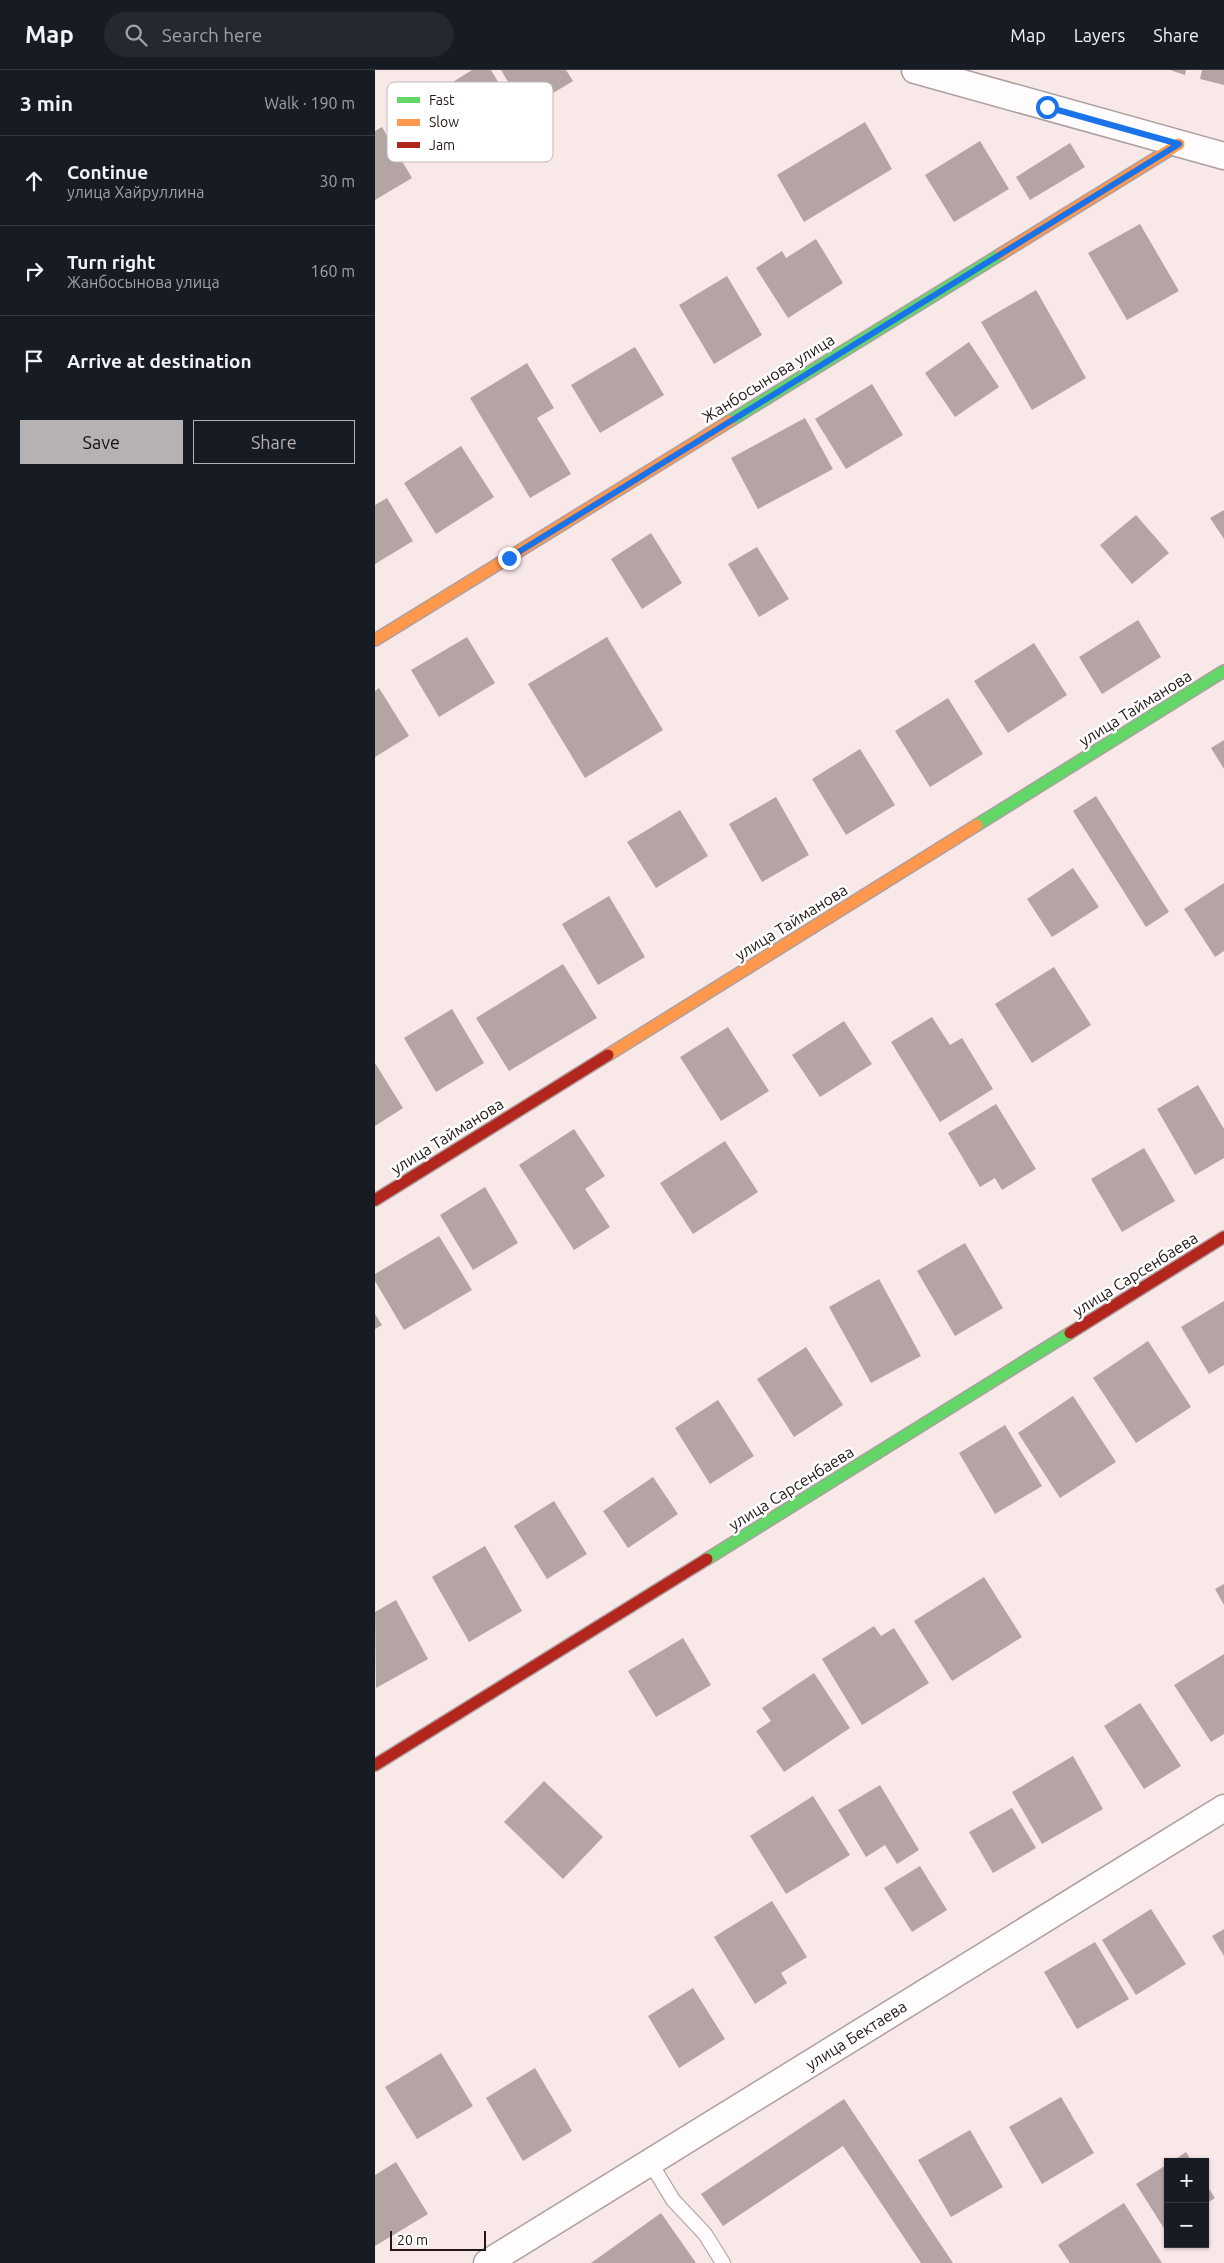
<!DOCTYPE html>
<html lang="en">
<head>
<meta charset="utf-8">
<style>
	:root { --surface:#171b24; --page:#242831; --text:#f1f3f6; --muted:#9ea1a6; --line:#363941; --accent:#b6b1b2 }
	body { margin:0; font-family:Ubuntu,sans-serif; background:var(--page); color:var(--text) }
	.controls { position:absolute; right:15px; bottom:15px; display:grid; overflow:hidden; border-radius:0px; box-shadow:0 1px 4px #0004 }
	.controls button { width:45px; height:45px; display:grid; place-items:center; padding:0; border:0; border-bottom:1px solid var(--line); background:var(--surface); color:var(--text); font:25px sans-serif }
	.scale { position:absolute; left:15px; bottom:12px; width:96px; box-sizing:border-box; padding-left:5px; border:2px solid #221616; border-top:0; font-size:14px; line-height:18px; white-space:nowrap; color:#221616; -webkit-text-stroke:4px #fff; paint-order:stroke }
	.stop { position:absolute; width:15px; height:15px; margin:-11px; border:4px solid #1a73e8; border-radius:50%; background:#fff }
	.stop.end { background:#1a73e8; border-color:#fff; box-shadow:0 1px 5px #0008 }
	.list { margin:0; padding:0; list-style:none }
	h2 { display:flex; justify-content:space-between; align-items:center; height:65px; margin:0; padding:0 20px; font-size:21px }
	h2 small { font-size:16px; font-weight:400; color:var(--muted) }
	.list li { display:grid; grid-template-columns:32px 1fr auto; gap:15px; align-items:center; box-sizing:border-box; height:90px; padding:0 20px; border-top:1px solid var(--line) }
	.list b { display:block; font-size:19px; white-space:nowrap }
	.list p { margin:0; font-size:16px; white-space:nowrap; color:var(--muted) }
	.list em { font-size:16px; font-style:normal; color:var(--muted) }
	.actions { display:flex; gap:10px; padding:15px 20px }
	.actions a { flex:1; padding:11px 0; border:1px solid var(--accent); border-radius:0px; text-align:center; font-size:18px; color:var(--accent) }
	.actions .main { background:var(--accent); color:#111 }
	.icon { flex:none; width:28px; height:28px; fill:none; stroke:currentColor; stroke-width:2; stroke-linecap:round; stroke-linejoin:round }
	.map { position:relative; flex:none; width:849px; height:2193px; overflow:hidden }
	header { display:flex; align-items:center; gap:30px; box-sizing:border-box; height:70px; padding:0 25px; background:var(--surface); border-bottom:1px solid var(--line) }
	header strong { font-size:24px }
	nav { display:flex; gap:28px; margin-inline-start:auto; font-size:18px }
	.search { width:350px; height:45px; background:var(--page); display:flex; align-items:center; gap:12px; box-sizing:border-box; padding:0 18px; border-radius:28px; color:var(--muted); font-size:19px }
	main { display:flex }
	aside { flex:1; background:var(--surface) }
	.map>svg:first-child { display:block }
</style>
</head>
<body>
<header>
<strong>Map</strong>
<div class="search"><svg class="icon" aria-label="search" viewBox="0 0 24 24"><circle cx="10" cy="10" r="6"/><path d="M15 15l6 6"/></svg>Search here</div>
<nav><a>Map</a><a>Layers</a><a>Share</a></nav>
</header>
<main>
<aside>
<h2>3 min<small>Walk · 190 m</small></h2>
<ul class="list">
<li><svg class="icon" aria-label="ahead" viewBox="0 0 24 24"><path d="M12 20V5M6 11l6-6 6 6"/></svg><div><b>Continue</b><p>улица Хайруллина</p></div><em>30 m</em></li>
<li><svg class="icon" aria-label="right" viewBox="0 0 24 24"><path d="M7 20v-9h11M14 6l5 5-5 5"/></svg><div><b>Turn right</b><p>Жанбосынова улица</p></div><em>160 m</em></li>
<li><svg class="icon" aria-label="arrive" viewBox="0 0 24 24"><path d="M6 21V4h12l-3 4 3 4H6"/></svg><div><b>Arrive at destination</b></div></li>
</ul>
<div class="actions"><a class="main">Save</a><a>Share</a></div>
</aside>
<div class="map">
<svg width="849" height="2193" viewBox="0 0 849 2193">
	<rect width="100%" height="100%" fill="#f9e8e8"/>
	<g fill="#b5a4a4">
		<polygon points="97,0 116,0 140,40 94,68 65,20"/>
		<polygon points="126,0 191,0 198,11 150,40"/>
		<polygon points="795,0 811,0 810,5"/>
		<polygon points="827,0 849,0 849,15 825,9"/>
		<polygon points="490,52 517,99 429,152 402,105"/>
		<polygon points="7,57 37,108 0,130 0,61"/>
		<polygon points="605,71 634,119 579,152 550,105"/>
		<polygon points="695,73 710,97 655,130 641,107"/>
		<polygon points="765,154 804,221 752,250 713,183"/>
		<polygon points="441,169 468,213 413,248 381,198 407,181 411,188"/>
		<polygon points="352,206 387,265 339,294 304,235"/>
		<polygon points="661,220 711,308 657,340 606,252"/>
		<polygon points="594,272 624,317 580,347 550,303"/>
		<polygon points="260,277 289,325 225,363 196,315"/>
		<polygon points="152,293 179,338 162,348 196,404 155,428 95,328"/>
		<polygon points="497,314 528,365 471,399 440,349"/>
		<polygon points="430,348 458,399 383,439 356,388"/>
		<polygon points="86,376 119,427 61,464 29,413"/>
		<polygon points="12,428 38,471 0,494 0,435"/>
		<polygon points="849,440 849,469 835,448"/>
		<polygon points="761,445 794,483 757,514 725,475"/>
		<polygon points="276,463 307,513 267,539 236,489"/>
		<polygon points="382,477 414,529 384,547 353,494"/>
		<polygon points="763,550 786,587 727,624 704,587"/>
		<polygon points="92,567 120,613 64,647 36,600"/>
		<polygon points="232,567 288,660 210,708 153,614"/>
		<polygon points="659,573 692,625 633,663 599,611"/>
		<polygon points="4,618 34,666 0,687 0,621"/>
		<polygon points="573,628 608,684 555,717 520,661"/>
		<polygon points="849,670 849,699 836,678"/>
		<polygon points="485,679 520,735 471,765 437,709"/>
		<polygon points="721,726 794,842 771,857 698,741"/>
		<polygon points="401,727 434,785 387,812 354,754"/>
		<polygon points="305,740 333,786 281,818 252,772"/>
		<polygon points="698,798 724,837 677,867 652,829"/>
		<polygon points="849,813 849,881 840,887 809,839"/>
		<polygon points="234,826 270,887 223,915 187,854"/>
		<polygon points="188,894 222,948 134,1001 101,948"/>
		<polygon points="679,897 716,955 657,993 620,934"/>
		<polygon points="77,939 109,993 61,1022 29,968"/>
		<polygon points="557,947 575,975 587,968 618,1019 565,1052 516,972"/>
		<polygon points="469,951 497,994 445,1027 417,985"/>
		<polygon points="353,957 394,1021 346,1051 305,987"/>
		<polygon points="0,993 28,1038 0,1056"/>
		<polygon points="823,1015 849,1059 849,1088 820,1105 782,1039"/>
		<polygon points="621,1034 661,1099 627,1120 620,1108 605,1117 573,1063"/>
		<polygon points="199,1059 230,1106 210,1119 235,1157 199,1180 144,1095"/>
		<polygon points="350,1071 383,1122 318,1164 285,1113"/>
		<polygon points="769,1078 800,1131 747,1162 716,1109"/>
		<polygon points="110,1117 143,1173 98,1200 65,1145"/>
		<polygon points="64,1166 97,1220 29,1260 0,1211 0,1204"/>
		<polygon points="590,1173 628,1238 580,1266 542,1201"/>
		<polygon points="504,1209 546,1286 496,1313 454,1237"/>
		<polygon points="849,1231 849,1295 834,1304 806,1257"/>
		<polygon points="0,1244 7,1255 0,1259"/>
		<polygon points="773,1271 816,1337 761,1373 718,1308"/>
		<polygon points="431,1277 468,1335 419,1367 382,1309"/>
		<polygon points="698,1326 741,1392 685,1428 643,1363"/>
		<polygon points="343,1330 379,1386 335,1414 300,1358"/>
		<polygon points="630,1355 667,1416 620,1444 584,1383"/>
		<polygon points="278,1407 303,1444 253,1478 228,1441"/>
		<polygon points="179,1431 212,1484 172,1509 139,1456"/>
		<polygon points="110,1476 147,1541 94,1572 57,1507"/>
		<polygon points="609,1507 647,1567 577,1611 539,1551"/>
		<polygon points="849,1514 849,1535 840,1519"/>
		<polygon points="21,1530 53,1589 1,1618 0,1542"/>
		<polygon points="499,1556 506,1566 519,1558 554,1613 487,1655 447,1589"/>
		<polygon points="308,1568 336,1615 281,1647 253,1601"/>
		<polygon points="849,1584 849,1664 836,1672 799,1615"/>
		<polygon points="439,1603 475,1658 409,1702 381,1661 396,1651 387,1638"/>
		<polygon points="765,1633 806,1696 769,1719 729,1656"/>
		<polygon points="698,1686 728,1739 667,1774 637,1722"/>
		<polygon points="169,1711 228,1767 188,1809 129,1752"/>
		<polygon points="505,1715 544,1780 522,1794 510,1775 491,1787 463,1740"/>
		<polygon points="438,1726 475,1785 411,1824 375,1766"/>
		<polygon points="637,1738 661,1778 618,1803 594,1762"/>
		<polygon points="545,1796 572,1840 537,1862 509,1818"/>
		<polygon points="397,1831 432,1887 406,1903 412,1913 380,1934 339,1867"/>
		<polygon points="776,1839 811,1894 761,1925 727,1870"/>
		<polygon points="849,1859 849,1886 837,1866"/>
		<polygon points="720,1872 754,1929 702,1959 669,1902"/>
		<polygon points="318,1918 350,1969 304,1998 273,1946"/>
		<polygon points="66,1983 98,2036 42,2069 10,2017"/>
		<polygon points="160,1998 197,2061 148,2091 111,2028"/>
		<polygon points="686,2027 719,2083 667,2114 634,2057"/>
		<polygon points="469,2029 578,2193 546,2193 468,2076 348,2156 326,2124"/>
		<polygon points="595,2060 628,2117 576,2147 543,2090"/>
		<polygon points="811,2082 817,2092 796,2092"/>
		<polygon points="21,2092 53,2144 0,2176 0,2105"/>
		<polygon points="793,2094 793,2158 790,2160 761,2114"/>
		<polygon points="830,2113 840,2128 830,2134"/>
		<polygon points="749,2133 787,2193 695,2193 683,2175"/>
		<polygon points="286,2143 321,2193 216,2193"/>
	</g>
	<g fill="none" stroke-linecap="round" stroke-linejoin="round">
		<g stroke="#ad9f9f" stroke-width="16">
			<polyline id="lane" points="275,2092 298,2130 330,2164 348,2193"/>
		</g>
		<g stroke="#ad9f9f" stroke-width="29">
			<g id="street">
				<polyline points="540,0 849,86"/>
				<polyline points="112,2193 849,1738"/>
			</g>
		</g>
		<g stroke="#ad9f9f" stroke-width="14">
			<g id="fast">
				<polyline points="355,351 626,184"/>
				<polyline points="602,755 849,601"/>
				<polyline points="332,1489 695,1263"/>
			</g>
		</g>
		<g stroke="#ad9f9f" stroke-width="14">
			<g id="slow">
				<polyline points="626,184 804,74"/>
				<polyline points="0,570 355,351"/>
				<polyline points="233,985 602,755"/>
			</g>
		</g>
		<g stroke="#ad9f9f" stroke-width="14">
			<g id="jam">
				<polyline points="0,1130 233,985"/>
				<polyline points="695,1263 849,1167"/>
				<polyline points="0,1695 332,1489"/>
			</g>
		</g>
		<use href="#lane" stroke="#fefcfc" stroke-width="14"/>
		<use href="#street" stroke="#fefcfc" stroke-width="26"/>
		<use href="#fast" stroke="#63d668" stroke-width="11"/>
		<use href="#slow" stroke="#ff974d" stroke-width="11"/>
		<use href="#jam" stroke="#b3261e" stroke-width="11"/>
	</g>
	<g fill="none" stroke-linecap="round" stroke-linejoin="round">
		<polyline stroke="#1a73e8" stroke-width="6" points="134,488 804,74 672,37"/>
	</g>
	<g text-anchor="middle" stroke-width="5" stroke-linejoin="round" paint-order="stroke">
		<g font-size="16" fill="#221616" stroke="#fff">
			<text transform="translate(393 308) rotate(-32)" y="6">Жанбосынова улица</text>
			<text transform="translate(760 638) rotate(-32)" y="6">улица Тайманова</text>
			<text transform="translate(416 852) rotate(-32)" y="6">улица Тайманова</text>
			<text transform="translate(72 1066) rotate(-32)" y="6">улица Тайманова</text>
			<text transform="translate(760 1204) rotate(-32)" y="6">улица Сарсенбаева</text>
			<text transform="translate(416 1418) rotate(-32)" y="6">улица Сарсенбаева</text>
			<text transform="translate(481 1965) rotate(-32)" y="6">улица Бектаева</text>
		</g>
	</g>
	<rect x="12" y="12" width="166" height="80" rx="8" fill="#fff" stroke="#bdb9b9" stroke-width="1"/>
	<rect x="22" y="27" width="23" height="6" fill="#63d668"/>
	<rect x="22" y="49" width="23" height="7" fill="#ff974d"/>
	<rect x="22" y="72" width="23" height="6" fill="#b3261e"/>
	<g font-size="14" fill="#221616">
		<text x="54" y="35">Fast</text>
		<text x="54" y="57">Slow</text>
		<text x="54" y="80">Jam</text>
	</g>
</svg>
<div class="controls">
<button>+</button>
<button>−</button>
</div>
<div class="scale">20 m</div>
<div class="stop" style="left:672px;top:37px"></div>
<div class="stop end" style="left:134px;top:488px"></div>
</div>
</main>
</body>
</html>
